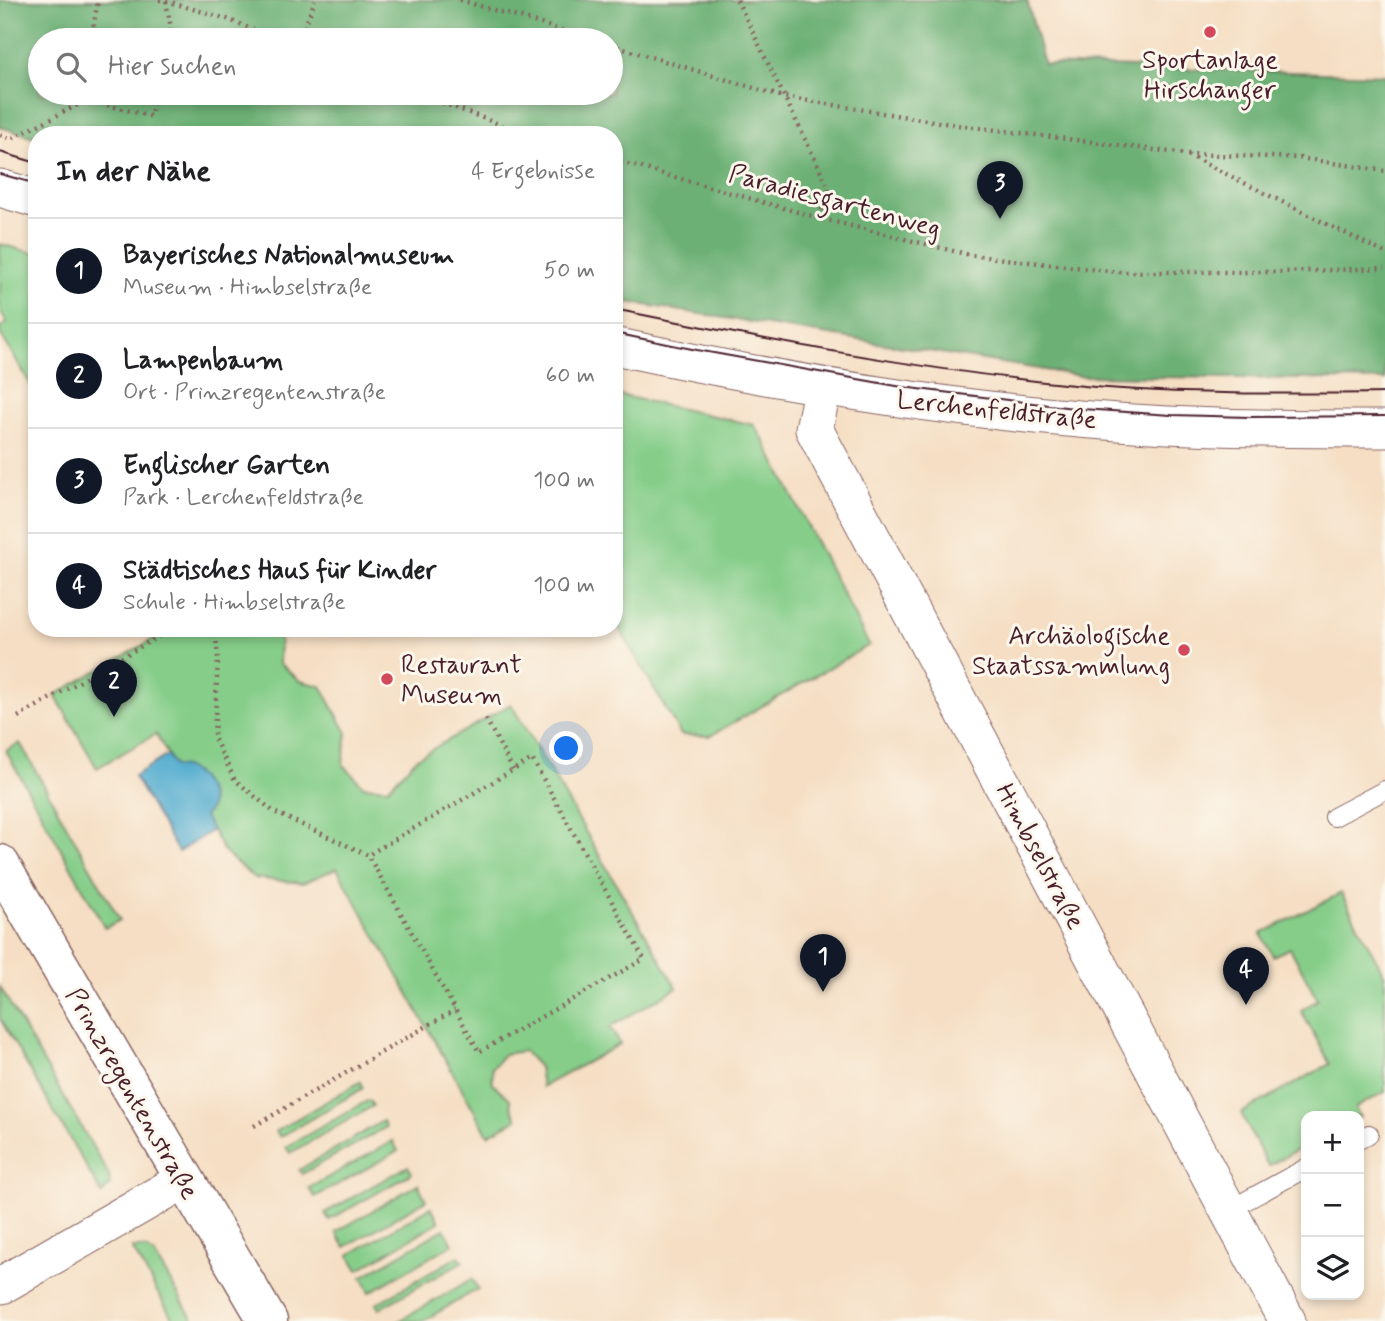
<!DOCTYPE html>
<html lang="de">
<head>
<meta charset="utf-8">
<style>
	:root { --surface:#fff; --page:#f6f6f6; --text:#202124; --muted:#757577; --line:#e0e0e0; --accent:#111827 }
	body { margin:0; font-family:Mynerve,sans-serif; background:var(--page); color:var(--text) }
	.controls { position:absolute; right:21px; bottom:21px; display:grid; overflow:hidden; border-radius:14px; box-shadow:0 4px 10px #0003 }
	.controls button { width:63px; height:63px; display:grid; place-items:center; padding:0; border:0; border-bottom:2px solid var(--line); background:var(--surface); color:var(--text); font:35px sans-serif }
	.you { position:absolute; left:567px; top:749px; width:24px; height:24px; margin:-18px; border:5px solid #fff; border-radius:50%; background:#1a73e8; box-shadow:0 0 0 10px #1a73e833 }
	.badge { display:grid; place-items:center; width:46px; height:46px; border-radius:50%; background:var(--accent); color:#fff; font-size:23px; font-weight:700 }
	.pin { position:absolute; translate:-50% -58px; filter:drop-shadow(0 2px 4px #0008) }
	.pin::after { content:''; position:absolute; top:37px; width:24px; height:21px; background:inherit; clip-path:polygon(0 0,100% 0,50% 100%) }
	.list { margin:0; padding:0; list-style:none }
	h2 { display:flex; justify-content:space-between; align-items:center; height:91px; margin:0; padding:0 28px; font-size:30px }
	h2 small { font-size:23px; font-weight:400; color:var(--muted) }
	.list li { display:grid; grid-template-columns:46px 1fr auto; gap:21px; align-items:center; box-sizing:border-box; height:105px; padding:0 28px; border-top:2px solid var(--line) }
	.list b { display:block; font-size:26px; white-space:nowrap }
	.list p { margin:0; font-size:23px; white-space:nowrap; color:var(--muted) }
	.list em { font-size:23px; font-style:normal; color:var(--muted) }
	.icon { flex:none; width:38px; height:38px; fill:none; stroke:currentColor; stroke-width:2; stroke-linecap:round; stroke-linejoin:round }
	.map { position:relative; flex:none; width:1385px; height:1321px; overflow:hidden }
	.search { position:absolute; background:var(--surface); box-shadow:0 4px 10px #0003; left:28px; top:28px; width:595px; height:77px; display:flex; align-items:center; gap:18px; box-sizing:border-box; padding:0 24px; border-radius:38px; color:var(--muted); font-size:26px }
	.panel { position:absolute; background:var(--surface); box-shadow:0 4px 10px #0003; left:28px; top:126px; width:595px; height:511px; border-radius:28px }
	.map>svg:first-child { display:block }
</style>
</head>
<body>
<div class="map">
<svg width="1385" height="1321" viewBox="0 0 1385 1321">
	<rect width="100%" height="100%" fill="#fbf7ec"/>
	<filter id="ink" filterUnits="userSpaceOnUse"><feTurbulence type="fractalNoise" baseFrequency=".0143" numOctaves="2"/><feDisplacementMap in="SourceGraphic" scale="14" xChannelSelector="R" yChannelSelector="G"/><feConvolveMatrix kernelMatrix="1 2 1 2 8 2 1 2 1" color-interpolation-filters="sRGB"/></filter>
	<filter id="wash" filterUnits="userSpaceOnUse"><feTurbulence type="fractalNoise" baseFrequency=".00686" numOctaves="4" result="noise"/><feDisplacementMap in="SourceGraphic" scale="28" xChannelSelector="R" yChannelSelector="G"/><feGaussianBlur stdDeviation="1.57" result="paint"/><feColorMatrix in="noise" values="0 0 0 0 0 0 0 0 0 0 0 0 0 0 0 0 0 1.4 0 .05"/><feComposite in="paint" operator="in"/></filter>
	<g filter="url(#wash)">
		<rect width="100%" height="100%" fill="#f5dec3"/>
		<g fill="#85cd89" stroke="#68765a" stroke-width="2">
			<polygon points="0,244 37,254 37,395 0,333 0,328 7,323 0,311"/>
			<polygon points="614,394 754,425 762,437 869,645 710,736 681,735 614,619"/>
			<polygon points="173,628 288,628 280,639 279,663 300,681 321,686 347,733 343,764 363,786 388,788 417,758 511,704 677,988 610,1027 620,1044 542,1087 539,1067 524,1051 504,1054 492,1068 493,1084 510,1099 511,1106 517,1119 488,1135 337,868 303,883 254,878 224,852 212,830 178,852 134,776 168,755 156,734 97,768 55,695"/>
			<polygon points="20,743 120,920 105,928 6,751"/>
			<polygon points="1341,893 1385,976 1385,1092 1355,1108 1360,1117 1359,1118 1359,1116 1306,1116 1306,1145 1268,1166 1241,1113 1330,1064 1301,1010 1318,1000 1290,948 1273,956 1261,934"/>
			<polygon points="0,987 109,1175 110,1185 102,1194 0,1019"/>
			<polygon points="360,1082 363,1088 280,1137 276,1131"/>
			<polygon points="369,1100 373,1106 290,1153 286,1147"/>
			<polygon points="383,1121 386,1127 302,1174 299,1170"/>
			<polygon points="393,1141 398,1151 315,1197 309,1188"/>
			<polygon points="408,1166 412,1173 329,1220 325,1213"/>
			<polygon points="418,1184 426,1200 345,1247 336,1232"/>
			<polygon points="431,1207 439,1222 358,1270 349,1255"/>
			<polygon points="444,1229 453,1244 370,1292 362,1277"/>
			<polygon points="132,1248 144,1248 154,1254 194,1321 174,1321"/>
			<polygon points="459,1256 463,1261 379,1309 376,1304"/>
			<polygon points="472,1279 478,1289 423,1321 399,1321"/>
		</g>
		<path fill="#6cb075" stroke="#5b6850" stroke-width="2" fill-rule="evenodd" d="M0,0H1027L1044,64L1385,75V380L1081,376L614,300V135H37V138L0,127ZM40,40H611V93H40Z"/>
		<path fill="#51accf" stroke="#4e667d" stroke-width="2" d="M168,755L174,766C178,767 183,766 186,768C199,773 214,793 210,807C210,810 206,814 204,817L212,830L178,852L134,776Z"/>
	</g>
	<g filter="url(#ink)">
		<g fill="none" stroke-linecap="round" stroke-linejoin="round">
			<g stroke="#866260" stroke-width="20">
				<g id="service">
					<polyline points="1334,817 1385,790"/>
					<polyline points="1359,1140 1369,1134"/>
					<polyline points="1229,1210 1306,1168"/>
				</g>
			</g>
			<g stroke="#866260" stroke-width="39">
				<g id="minor">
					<polyline points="0,188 37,199"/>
					<path d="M614,346C797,385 982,416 1168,425C1241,429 1313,429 1385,429"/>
					<polyline points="823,387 814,429 1287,1321"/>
					<polyline points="2,1285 184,1180"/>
				</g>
			</g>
			<g stroke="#866260" stroke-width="41">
				<polyline id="secondary" points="0,864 268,1321"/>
			</g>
			<g stroke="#866260" stroke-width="4.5" stroke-dasharray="2 5" stroke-linecap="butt">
				<polyline points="159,0 166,1 227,19 278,40"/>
				<polyline points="460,0 595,40"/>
				<polyline points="737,0 829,188 819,218"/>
				<polyline points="166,1 172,34 171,40"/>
				<polyline points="91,40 98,0"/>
				<polyline points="300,40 315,0"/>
				<polyline points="611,45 784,97 957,125 1187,154 1300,158 1385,171"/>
				<polyline points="416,93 528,135"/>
				<polyline points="87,100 150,116 156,93"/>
				<polyline points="0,135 11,139 87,100 86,93"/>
				<polyline points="1188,155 1385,253"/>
				<polyline points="614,160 819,218 970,255 1117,272 1281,272 1385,268"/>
				<polyline points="215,628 218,658 214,738 235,780 274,812 368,855 479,1052 644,959 532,759 368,855"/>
				<polyline points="18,717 173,628"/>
				<polyline points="486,719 513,770"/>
				<polyline points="254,1126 455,1010"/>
			</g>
			<use href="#service" stroke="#fff" stroke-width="18"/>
			<use href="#minor" stroke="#fff" stroke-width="37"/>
			<use href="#secondary" stroke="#fff" stroke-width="38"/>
			<g stroke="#4a1f2b" stroke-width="2">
				<polyline points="0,152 37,163"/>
				<polyline points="0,174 37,184"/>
				<path d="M614,309C770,341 926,371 1084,386C1184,395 1285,394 1385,393"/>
				<polyline points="614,333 697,350 902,387 1082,409 1171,415 1250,417 1385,416"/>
			</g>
		</g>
	</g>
	<g fill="#d1495b" stroke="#fbf7ec" stroke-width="2.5">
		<circle cx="1210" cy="32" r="7"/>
		<circle cx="1184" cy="650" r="7"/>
		<circle cx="387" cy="679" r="7"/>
	</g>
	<g text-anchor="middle" stroke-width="6" stroke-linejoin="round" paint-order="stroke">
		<g font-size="26" fill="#4a1f2b" stroke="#fbf7ec">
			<text x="1210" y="68">Sportanlage<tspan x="1210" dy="30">Hirschanger</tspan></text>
			<text x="1170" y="644" text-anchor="end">Archäologische<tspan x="1170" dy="30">Staatssammlung</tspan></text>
			<text x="401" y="673" text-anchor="start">Restaurant<tspan x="401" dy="30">Museum</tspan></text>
		</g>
		<g font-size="26" fill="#4a1f2b" stroke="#fbf7ec">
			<text transform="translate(835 200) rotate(15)" y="9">Paradiesgartenweg</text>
			<text transform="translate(997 409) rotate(6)" y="9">Lerchenfeldstraße</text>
			<text transform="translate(1041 856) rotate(62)" y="9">Himbselstraße</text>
			<text transform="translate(133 1093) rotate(60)" y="9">Prinzregentenstraße</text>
		</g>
	</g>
</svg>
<div class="controls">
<button>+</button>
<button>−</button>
<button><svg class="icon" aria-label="layers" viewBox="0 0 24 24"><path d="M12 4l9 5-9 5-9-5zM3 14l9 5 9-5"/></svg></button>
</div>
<div class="you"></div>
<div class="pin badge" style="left:823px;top:992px">1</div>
<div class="pin badge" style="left:114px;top:717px">2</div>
<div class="pin badge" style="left:1000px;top:219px">3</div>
<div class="pin badge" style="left:1246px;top:1005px">4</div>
<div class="search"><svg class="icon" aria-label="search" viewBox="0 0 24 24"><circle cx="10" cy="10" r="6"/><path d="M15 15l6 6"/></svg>Hier suchen</div>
<section class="panel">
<h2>In der Nähe<small>4 Ergebnisse</small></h2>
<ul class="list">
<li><span class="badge">1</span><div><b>Bayerisches Nationalmuseum</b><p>Museum · Himbselstraße</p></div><em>50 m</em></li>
<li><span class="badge">2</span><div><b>Lampenbaum</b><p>Ort · Prinzregentenstraße</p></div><em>60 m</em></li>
<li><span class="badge">3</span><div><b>Englischer Garten</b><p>Park · Lerchenfeldstraße</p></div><em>100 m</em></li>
<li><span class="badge">4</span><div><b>Städtisches Haus für Kinder</b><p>Schule · Himbselstraße</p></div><em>100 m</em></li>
</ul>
</section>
</div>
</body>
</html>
